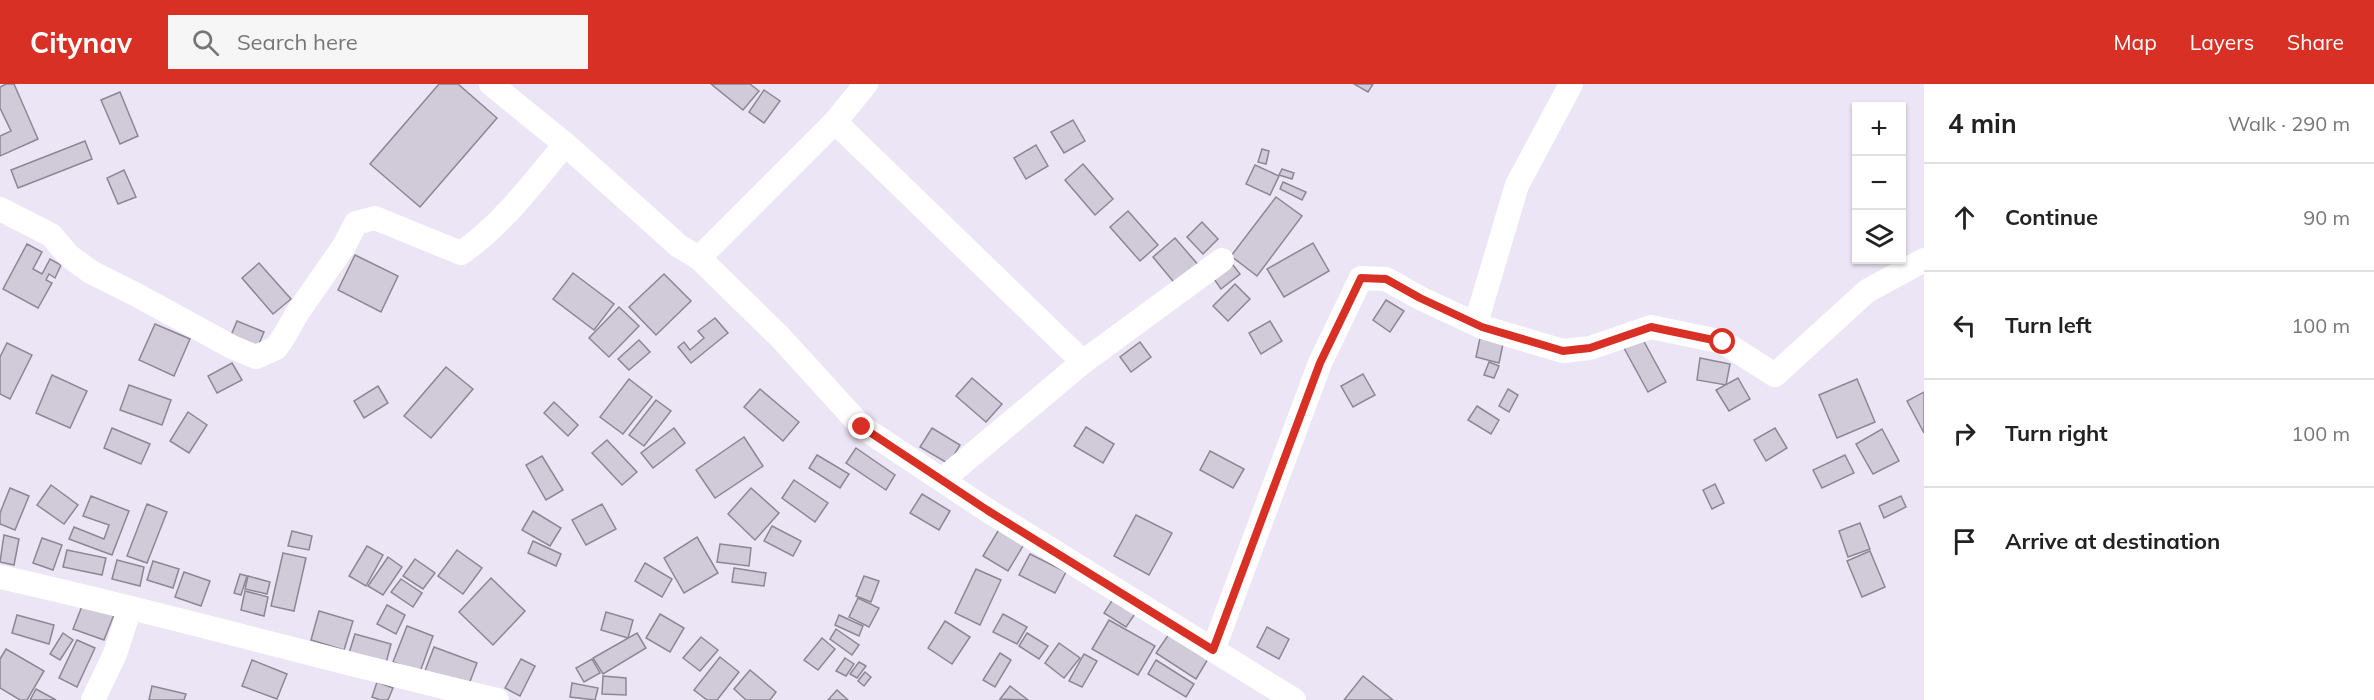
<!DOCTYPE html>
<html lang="en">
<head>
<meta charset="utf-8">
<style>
	:root { --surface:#fff; --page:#f6f6f6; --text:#222; --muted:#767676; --line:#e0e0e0; --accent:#d93025 }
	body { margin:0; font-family:Mulish,sans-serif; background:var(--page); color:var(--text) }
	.controls { position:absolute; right:18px; top:18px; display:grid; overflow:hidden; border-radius:0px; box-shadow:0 2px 4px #0004 }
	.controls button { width:54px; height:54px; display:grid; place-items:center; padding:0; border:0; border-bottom:2px solid var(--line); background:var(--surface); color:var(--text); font:30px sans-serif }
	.stop { position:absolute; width:18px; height:18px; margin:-14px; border:4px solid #d93025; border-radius:50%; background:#fff }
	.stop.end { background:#d93025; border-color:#fff; box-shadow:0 2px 6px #0008 }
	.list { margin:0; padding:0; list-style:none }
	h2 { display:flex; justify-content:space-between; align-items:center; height:78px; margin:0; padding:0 24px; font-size:26px }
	h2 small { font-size:20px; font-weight:400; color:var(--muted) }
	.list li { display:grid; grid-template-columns:39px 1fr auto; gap:18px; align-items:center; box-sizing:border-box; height:108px; padding:0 24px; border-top:2px solid var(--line) }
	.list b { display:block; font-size:22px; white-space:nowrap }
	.list em { font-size:20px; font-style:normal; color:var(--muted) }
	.icon { flex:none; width:33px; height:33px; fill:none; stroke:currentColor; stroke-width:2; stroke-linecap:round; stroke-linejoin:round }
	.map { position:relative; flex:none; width:1924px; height:616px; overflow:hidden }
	header { display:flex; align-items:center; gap:36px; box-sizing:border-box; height:84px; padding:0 30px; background:var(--accent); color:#fff }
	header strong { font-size:28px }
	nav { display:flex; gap:33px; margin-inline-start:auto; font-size:21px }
	.search { width:420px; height:54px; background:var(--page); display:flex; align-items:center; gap:15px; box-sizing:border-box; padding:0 21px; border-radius:0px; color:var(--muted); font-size:22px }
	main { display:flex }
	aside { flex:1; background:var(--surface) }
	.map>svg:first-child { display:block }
</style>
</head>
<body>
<header>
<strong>Citynav</strong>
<div class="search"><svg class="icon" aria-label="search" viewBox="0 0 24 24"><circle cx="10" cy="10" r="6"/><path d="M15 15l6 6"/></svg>Search here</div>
<nav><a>Map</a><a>Layers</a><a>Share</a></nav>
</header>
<main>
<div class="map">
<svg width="1924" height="616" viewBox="0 0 1924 616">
	<rect width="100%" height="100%" fill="#ece5f5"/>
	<g fill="#d0cad9" stroke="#8c8795" stroke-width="1.5">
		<polygon points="6,0 14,0 38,55 0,72 0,52 11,47 0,24 0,3"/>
		<polygon points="439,0 458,0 497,34 420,123 370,80"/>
		<polygon points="711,0 750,0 759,7 743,26"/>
		<polygon points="1354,0 1373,0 1368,8"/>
		<polygon points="764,6 780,17 764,39 749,28"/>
		<polygon points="120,8 138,52 120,60 101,16"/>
		<polygon points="1073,36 1085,57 1064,69 1051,48"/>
		<polygon points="85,57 92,75 18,104 11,86"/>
		<polygon points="1036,61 1048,82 1026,95 1014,74"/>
		<polygon points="1262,65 1269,67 1266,80 1258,78"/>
		<polygon points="1083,80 1113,115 1095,131 1065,96"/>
		<polygon points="1255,81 1279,92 1270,111 1246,100"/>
		<polygon points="1282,85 1294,89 1292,95 1279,91"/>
		<polygon points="124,86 136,113 118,120 107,94"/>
		<polygon points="1283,98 1306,108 1302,116 1280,105"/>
		<polygon points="1276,113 1302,132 1257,192 1231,172"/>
		<polygon points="1128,127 1158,161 1140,177 1110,143"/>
		<polygon points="1202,138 1218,155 1203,170 1187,153"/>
		<polygon points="1175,154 1200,183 1177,202 1153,173"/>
		<polygon points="1313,159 1329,187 1284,213 1267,185"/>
		<polygon points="27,160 42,168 33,185 42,190 50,175 61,181 55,194 49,190 46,196 52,199 38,224 3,205"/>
		<polygon points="355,171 398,192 381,228 338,206"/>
		<polygon points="259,179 291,215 273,230 242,194"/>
		<polygon points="1233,181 1240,190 1221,205 1214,195"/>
		<polygon points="573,189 614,220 594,246 553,215"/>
		<polygon points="664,190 691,217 656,251 629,223"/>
		<polygon points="1235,200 1250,215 1228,237 1213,222"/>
		<polygon points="1386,216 1404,227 1390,248 1373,236"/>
		<polygon points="619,223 639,242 609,273 589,254"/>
		<polygon points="715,234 728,249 691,279 678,263 684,258 690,266 704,254 698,247"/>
		<polygon points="237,237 264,248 256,267 229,256"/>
		<polygon points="1270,237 1282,257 1261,270 1249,249"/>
		<polygon points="155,240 190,255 174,292 139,276"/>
		<polygon points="1480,254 1503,260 1499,279 1476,273"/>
		<polygon points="1642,254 1666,298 1648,308 1624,264"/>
		<polygon points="639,256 650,268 629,286 618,275"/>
		<polygon points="1140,258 1151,273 1131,288 1120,273"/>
		<polygon points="7,259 32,271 10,315 0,310 0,273"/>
		<polygon points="1700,274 1730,280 1726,301 1697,296"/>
		<polygon points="1489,278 1499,282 1494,294 1484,291"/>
		<polygon points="232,279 242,296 217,309 208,292"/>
		<polygon points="446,283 473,305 431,354 404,332"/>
		<polygon points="1363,290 1375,311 1353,323 1341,302"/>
		<polygon points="52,291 87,307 70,344 36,329"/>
		<polygon points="972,294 1002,320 986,338 956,312"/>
		<polygon points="1738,294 1750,315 1729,327 1716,306"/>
		<polygon points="629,295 652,313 623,350 600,333"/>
		<polygon points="1857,295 1875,338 1837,354 1819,311"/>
		<polygon points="129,301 171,316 162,341 120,326"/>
		<polygon points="378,302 388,319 364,334 354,317"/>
		<polygon points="760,305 799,338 783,357 744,323"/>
		<polygon points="1508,305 1518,311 1509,328 1499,322"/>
		<polygon points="1924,308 1924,349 1907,317"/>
		<polygon points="656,316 671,327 644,362 629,351"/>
		<polygon points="554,318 578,341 568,352 544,329"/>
		<polygon points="1477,322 1499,336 1491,350 1468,336"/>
		<polygon points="188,328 207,341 189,369 170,357"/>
		<polygon points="1086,343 1114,360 1103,379 1074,362"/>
		<polygon points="112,344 150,360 141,380 104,364"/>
		<polygon points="674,344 685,359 653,384 641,369"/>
		<polygon points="932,344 960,361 949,380 920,363"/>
		<polygon points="1775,344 1787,364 1766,377 1754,356"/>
		<polygon points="1882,345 1899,377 1873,390 1856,360"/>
		<polygon points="744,353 763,382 715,414 696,386"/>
		<polygon points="607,356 637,388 622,401 592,369"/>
		<polygon points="856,364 895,391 886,406 846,379"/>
		<polygon points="1210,367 1244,385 1233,404 1200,386"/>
		<polygon points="817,371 849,390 840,404 809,384"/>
		<polygon points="1845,371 1854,389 1822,404 1813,386"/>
		<polygon points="542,372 563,406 546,416 526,381"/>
		<polygon points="794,396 828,419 815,438 782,414"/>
		<polygon points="1715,400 1724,419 1712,425 1703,406"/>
		<polygon points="51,401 78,421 64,440 37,421"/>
		<polygon points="10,404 29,412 15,446 0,440 0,429"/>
		<polygon points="751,404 779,429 755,456 728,430"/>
		<polygon points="922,410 950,427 939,446 910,429"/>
		<polygon points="91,412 129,427 112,471 69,455 74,443 104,455 109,441 83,432"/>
		<polygon points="1901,412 1906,423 1884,434 1879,422"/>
		<polygon points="147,420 167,428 147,479 127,472"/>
		<polygon points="602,420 616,445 586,461 572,436"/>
		<polygon points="533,427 561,444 550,462 522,446"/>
		<polygon points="1136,431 1172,449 1149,491 1114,472"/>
		<polygon points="1860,439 1870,465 1848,473 1839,447"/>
		<polygon points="772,442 801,457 793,472 764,457"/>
		<polygon points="1001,442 1026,457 1008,487 983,472"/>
		<polygon points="292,447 312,452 309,466 288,462"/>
		<polygon points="4,451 19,455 14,481 0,478"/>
		<polygon points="697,453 718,489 684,509 664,474"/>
		<polygon points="42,454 62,461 53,486 33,479"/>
		<polygon points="533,457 561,470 556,482 528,469"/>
		<polygon points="720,460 751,464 749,482 717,478"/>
		<polygon points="367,462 383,471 366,502 349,492"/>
		<polygon points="67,466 106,474 102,491 63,483"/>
		<polygon points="457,466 482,484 463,510 438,492"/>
		<polygon points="1870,467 1885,503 1862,513 1847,477"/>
		<polygon points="283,469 306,474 294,527 271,522"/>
		<polygon points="1030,470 1066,488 1055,509 1019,491"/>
		<polygon points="388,473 402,483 383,511 368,502"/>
		<polygon points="415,475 435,489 423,505 403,492"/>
		<polygon points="117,476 144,483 140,502 112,495"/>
		<polygon points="153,477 179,485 173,504 147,496"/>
		<polygon points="645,479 672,495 662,513 635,497"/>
		<polygon points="734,484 766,489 764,502 732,498"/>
		<polygon points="976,485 1001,496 980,541 955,529"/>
		<polygon points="184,488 210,497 201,522 175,513"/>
		<polygon points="240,490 247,492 241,511 234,509"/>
		<polygon points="248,492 270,498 267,510 245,505"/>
		<polygon points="864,492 879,497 871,518 856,512"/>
		<polygon points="491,494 525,527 493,561 459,528"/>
		<polygon points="401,495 422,509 413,523 391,508"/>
		<polygon points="245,507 268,513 264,532 241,526"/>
		<polygon points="1115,512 1137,527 1126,543 1104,529"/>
		<polygon points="858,514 879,524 869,543 849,533"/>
		<polygon points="84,517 115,528 104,556 73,545"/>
		<polygon points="387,521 405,531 396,550 377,540"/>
		<polygon points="319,527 353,537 344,566 311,556"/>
		<polygon points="606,528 633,536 628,554 601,546"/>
		<polygon points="660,530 684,544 670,568 646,554"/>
		<polygon points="1003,530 1027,543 1017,560 993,548"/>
		<polygon points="17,531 54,541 49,560 12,549"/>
		<polygon points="839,531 863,542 859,552 835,541"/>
		<polygon points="1109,536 1155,562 1138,591 1092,565"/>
		<polygon points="945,537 970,553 952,580 928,564"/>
		<polygon points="407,542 433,552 420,588 393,578"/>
		<polygon points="1267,543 1289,555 1279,575 1257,563"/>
		<polygon points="836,545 859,561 852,571 830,555"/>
		<polygon points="63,549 73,556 60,576 50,570"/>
		<polygon points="637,549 646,564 603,590 593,574"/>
		<polygon points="1027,549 1048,562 1039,575 1019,562"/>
		<polygon points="355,550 391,560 386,579 349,569"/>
		<polygon points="1169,550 1208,575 1196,595 1156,569"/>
		<polygon points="701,553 718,566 700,587 683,574"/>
		<polygon points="822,554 835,565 818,586 804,576"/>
		<polygon points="77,556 95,564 77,603 59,594"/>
		<polygon points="1059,559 1080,574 1064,594 1045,579"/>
		<polygon points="434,563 477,579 466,608 423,592"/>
		<polygon points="6,565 44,587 27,616 20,616 0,604 0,575"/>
		<polygon points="1000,569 1011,576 995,603 983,596"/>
		<polygon points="1084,570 1097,577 1082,603 1069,597"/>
		<polygon points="720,573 739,588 717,616 707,616 694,606"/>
		<polygon points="845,574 854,580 846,592 836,587"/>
		<polygon points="521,575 535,582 520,612 505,604"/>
		<polygon points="592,575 600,589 584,598 576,584"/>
		<polygon points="252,576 287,590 277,615 242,602"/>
		<polygon points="1156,576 1194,600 1186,613 1148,590"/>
		<polygon points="859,578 866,582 857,594 850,590"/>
		<polygon points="750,586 776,608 770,616 746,616 734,605"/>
		<polygon points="865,588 871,593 864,602 858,597"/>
		<polygon points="603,592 626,594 626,611 602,610"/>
		<polygon points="1363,592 1393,616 1344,616"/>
		<polygon points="377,598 393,604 388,616 380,616 372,613"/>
		<polygon points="572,599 598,604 595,616 570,613"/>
		<polygon points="152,602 186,610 184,616 149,616"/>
		<polygon points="1010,602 1028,616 1000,615"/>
		<polygon points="36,605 56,616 30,616"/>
		<polygon points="837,606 848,616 828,616"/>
	</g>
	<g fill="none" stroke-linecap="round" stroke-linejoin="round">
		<g stroke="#fff" stroke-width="24">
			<polyline points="491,0 565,60 679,162 699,174 779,252 862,343 987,426 1294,616"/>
			<polyline points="835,38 866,0"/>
			<path d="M0,125L51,151L69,172L91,188L135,210L232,263L256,273L276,264L283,254L298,228L344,162L356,139L375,134L461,169C502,141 534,98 565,60"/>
			<polyline points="699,174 835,38 1083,278 942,396"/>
			<polyline points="1476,239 1517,101 1571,0"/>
			<polyline points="1083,278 1222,176"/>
			<path d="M0,493C167,530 331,577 497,616"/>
			<polyline points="1213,566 1320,279 1361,194 1386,195 1420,214 1482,243 1563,267 1590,264 1651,243 1723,258 1775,291 1867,207 1924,176"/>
			<polyline points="93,616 115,570 130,524"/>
		</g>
	</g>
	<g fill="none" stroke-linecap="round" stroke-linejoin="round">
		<polyline stroke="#d93025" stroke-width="8" points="862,343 987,426 1213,566 1320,279 1361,194 1386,195 1420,214 1482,243 1563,267 1590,264 1651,243 1723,258"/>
	</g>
</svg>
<div class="controls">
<button>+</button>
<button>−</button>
<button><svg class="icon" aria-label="layers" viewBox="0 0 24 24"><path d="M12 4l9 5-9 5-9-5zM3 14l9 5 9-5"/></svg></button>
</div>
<div class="stop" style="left:1723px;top:258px"></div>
<div class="stop end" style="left:862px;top:343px"></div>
</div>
<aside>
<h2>4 min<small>Walk · 290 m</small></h2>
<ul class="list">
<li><svg class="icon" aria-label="ahead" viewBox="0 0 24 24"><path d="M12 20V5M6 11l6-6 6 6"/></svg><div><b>Continue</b></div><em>90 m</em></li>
<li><svg class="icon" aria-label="left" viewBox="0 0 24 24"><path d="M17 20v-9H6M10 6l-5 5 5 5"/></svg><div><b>Turn left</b></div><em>100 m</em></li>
<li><svg class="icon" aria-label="right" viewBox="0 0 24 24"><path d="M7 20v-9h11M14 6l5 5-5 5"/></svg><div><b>Turn right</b></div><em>100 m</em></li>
<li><svg class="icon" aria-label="arrive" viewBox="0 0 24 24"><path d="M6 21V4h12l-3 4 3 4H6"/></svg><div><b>Arrive at destination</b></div></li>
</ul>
</aside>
</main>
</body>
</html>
